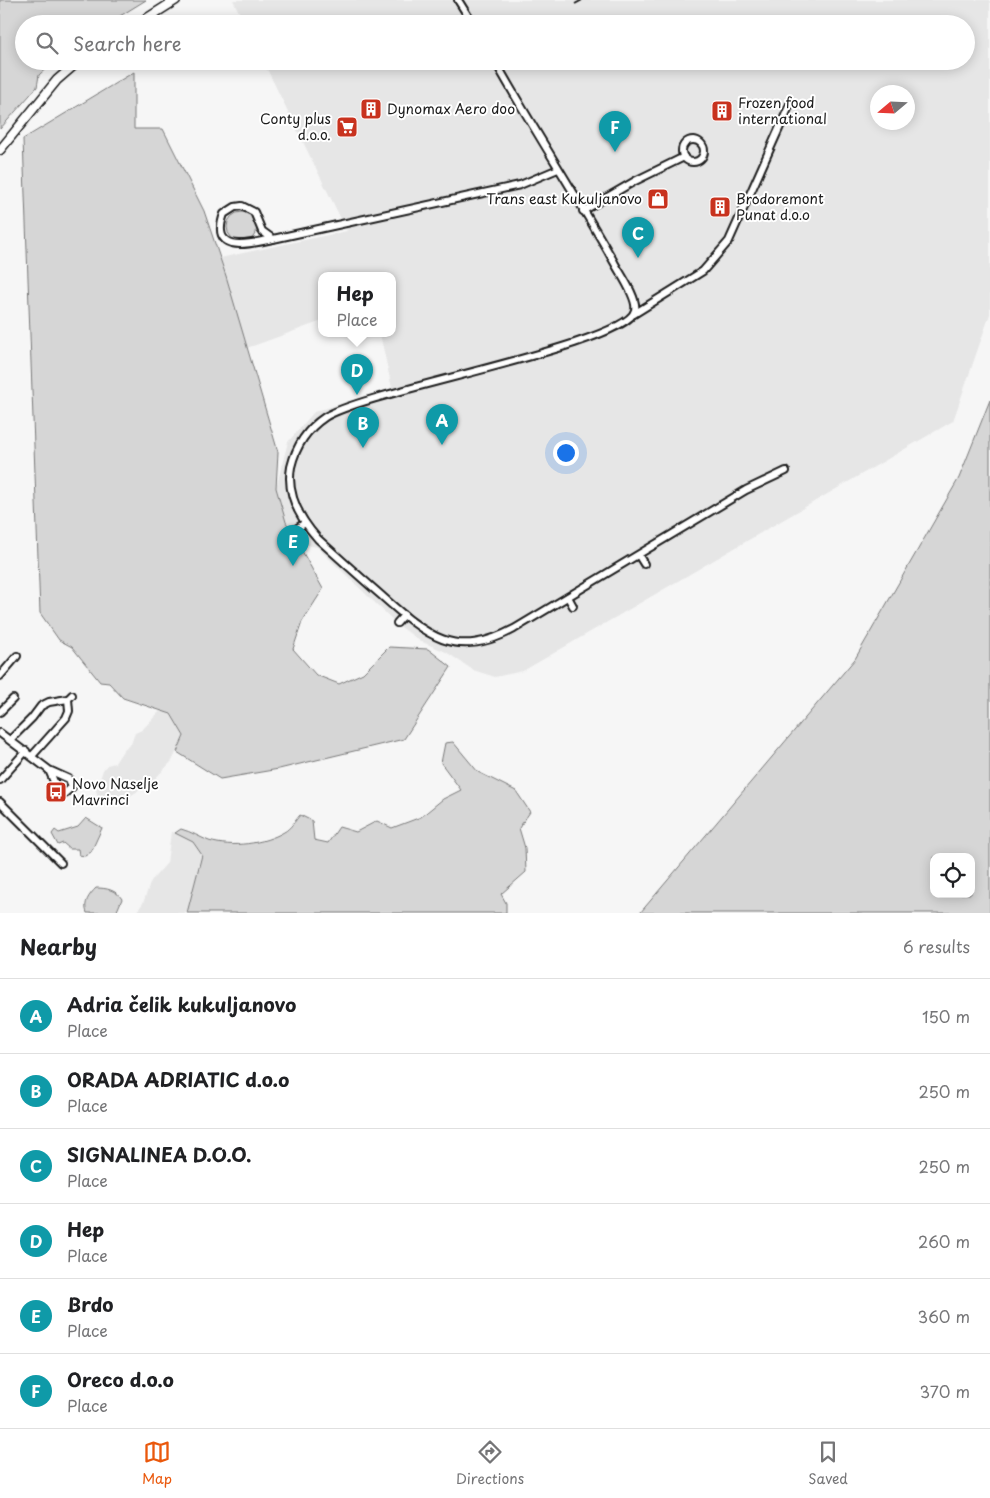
<!DOCTYPE html>
<html lang="en">
<head>
<meta charset="utf-8">
<style>
	:root { --surface:#fff; --page:#f6f6f6; --text:#202124; --muted:#757577; --line:#e0e0e0; --accent:#ea580c }
	body { margin:0; font-family:"Playpen Sans",sans-serif; background:var(--page); color:var(--text) }
	.controls { position:absolute; right:15px; bottom:15px; display:grid; overflow:hidden; border-radius:10px; box-shadow:0 2px 12px #0003 }
	.controls button { width:45px; height:45px; display:grid; place-items:center; padding:0; border:0; border-bottom:1px solid var(--line); background:var(--surface); color:var(--text); font:25px sans-serif }
	.compass { position:absolute; left:870px; top:85px; width:45px; height:45px; border-radius:50%; background:var(--surface); box-shadow:0 2px 12px #0003; rotate:251deg }
	.you { position:absolute; left:565px; top:452px; width:18px; height:18px; margin:-12px; border:4px solid #fff; border-radius:50%; background:#1a73e8; box-shadow:0 0 0 8px #1a73e833 }
	.badge { display:grid; place-items:center; width:32px; height:32px; border-radius:50%; background:var(--accent); color:#fff; font-size:16px; font-weight:700 }
	.pin { position:absolute; translate:-50% -41px; filter:drop-shadow(0 1px 2px #0008) }
	.pin::after { content:''; position:absolute; top:26px; width:18px; height:15px; background:inherit; clip-path:polygon(0 0,100% 0,50% 100%) }
	.popup { position:absolute; left:318px; top:272px; width:78px; height:65px; box-sizing:border-box; display:grid; place-content:center; border-radius:10px; background:var(--surface); filter:drop-shadow(0 1px 4px #0005); font-size:16px; white-space:nowrap; color:var(--muted) }
	.popup b { font-size:19px; color:var(--text) }
	.popup::after { content:''; position:absolute; left:50%; top:100%; margin-left:-10px; border:10px solid transparent; border-top-color:var(--surface) }
	.list { margin:0; padding:0; list-style:none }
	h2 { display:flex; justify-content:space-between; align-items:center; height:65px; margin:0; padding:0 20px; font-size:21px }
	h2 small { font-size:16px; font-weight:400; color:var(--muted) }
	.list li { display:grid; grid-template-columns:32px 1fr auto; gap:15px; align-items:center; box-sizing:border-box; height:75px; padding:0 20px; border-top:1px solid var(--line) }
	.list b { display:block; font-size:19px; white-space:nowrap }
	.list p { margin:0; font-size:16px; white-space:nowrap; color:var(--muted) }
	.list em { font-size:16px; font-style:normal; color:var(--muted) }
	.icon { flex:none; width:28px; height:28px; fill:none; stroke:currentColor; stroke-width:2; stroke-linecap:round; stroke-linejoin:round }
	.map { position:relative; flex:none; width:990px; height:913px; overflow:hidden }
	.search { position:absolute; background:var(--surface); box-shadow:0 2px 12px #0003; left:15px; right:15px; top:15px; height:55px; display:flex; align-items:center; gap:12px; box-sizing:border-box; padding:0 18px; border-radius:28px; color:var(--muted); font-size:19px }
	.sheet { height:515px; background:var(--surface) }
	nav { display:flex; justify-content:space-around; align-items:center; box-sizing:border-box; height:70px; border-top:1px solid var(--line); background:var(--surface); font-size:14px; color:var(--muted) }
	nav a { display:grid; justify-items:center; gap:2px }
	nav .on { color:var(--accent) }
	.map>svg:first-child { display:block }
</style>
</head>
<body>
<div class="map">
<svg width="990" height="913" viewBox="0 0 990 913">
	<rect width="100%" height="100%" fill="#f6f6f6"/>
	<filter id="ink" filterUnits="userSpaceOnUse"><feTurbulence type="fractalNoise" baseFrequency=".02" numOctaves="2"/><feDisplacementMap in="SourceGraphic" scale="10" xChannelSelector="R" yChannelSelector="G"/><feConvolveMatrix kernelMatrix="1 2 1 2 8 2 1 2 1" color-interpolation-filters="sRGB"/></filter>
	<g filter="url(#ink)">
		<g fill="#e6e6e6" fill-rule="evenodd">
			<path d="M233,0H990V314L953,421L523,671L495,677L473,670L446,652L420,641L397,624L317,547L298,543L286,522L276,488L288,442L314,412L392,388L380,334H392V276H322V321L247,348L220,258L347,231L263,61H966V24H245ZM878,92H908V122H878Z"/>
			<polygon points="161,710 171,714 184,736 172,761 151,783 130,796 111,799 98,796 96,791 103,770 107,765 115,763 124,749 131,744 135,733 142,730"/>
			<polygon points="171,832 178,833 193,842 202,854 187,913 136,913 143,903 151,881 167,863"/>
		</g>
		<g fill="#d6d6d6" stroke="#797979" fill-rule="evenodd">
			<polygon points="0,0 146,0 107,24 24,24 24,61 54,61 39,75 37,87 0,129"/>
			<polygon points="134,72 134,129 163,129 204,211 226,276 278,452 276,488 286,522 323,589 302,622 293,649 316,675 339,684 363,673 389,647 428,649 451,667 404,739 279,769 220,779 177,752 184,736 171,714 123,698 109,683 100,682 72,647 59,640 40,613 23,139"/>
			<circle cx="242" cy="227" r="15"/>
			<path d="M990,400V913H640L855,659L959,478ZM934,857H971V894H934Z"/>
			<path d="M453,742L478,772L516,791L530,812L519,828L525,848L526,872L501,894L506,903V913H187L202,855L193,842L175,833L181,829C192,832 199,837 209,841C232,848 264,844 284,832C290,829 295,821 300,815L312,821L314,840L328,843L339,827L356,832L377,821L392,828L421,817L443,799L461,790L441,763L445,743Z"/>
			<polygon points="86,818 102,828 91,852 85,856 79,855 78,849 70,849 63,843 58,845 52,834 55,830 59,833 78,827"/>
			<path d="M96,888C107,888 116,890 122,899L116,913H87C83,903 89,895 96,888Z"/>
		</g>
		<g fill="none" stroke-linecap="round" stroke-linejoin="round">
			<g stroke="#1c1c1c" stroke-width="10">
				<g id="minor">
					<polyline points="458,0 473,24"/>
					<path d="M495,61C533,129 576,194 614,262C619,272 638,298 635,310C628,345 368,390 325,417C307,429 296,446 291,467C286,495 300,519 318,539C339,558 360,577 382,596C426,635 455,661 514,629L746,490L786,471"/>
					<circle cx="693" cy="151" r="11"/>
					<path d="M242,206L254,212L262,231L273,239C252,243 209,256 224,214L235,207Z"/>
					<polyline points="583,211 635,181 684,157"/>
					<polyline points="273,239 520,185 558,169"/>
					<polyline points="634,314 703,271 729,241 791,102"/>
					<polyline points="296,529 305,523"/>
					<polyline points="639,556 644,564"/>
					<polyline points="568,597 573,606"/>
					<polyline points="397,623 404,615"/>
					<polyline points="0,676 17,656"/>
					<polyline points="0,712 13,699"/>
					<polyline points="0,733 49,770 69,779 72,787 64,794 58,791 49,770"/>
					<polyline points="10,740 32,718 41,706 49,702 68,699 72,695"/>
					<polyline points="32,756 66,718 69,711 68,699"/>
					<polyline points="0,780 26,751"/>
					<polyline points="0,802 61,863"/>
				</g>
			</g>
			<g stroke="#1c1c1c" stroke-width="11">
				<g id="major">
					<polyline points="138,24 176,0"/>
					<polyline points="0,150 57,80 79,61"/>
				</g>
			</g>
			<use href="#minor" stroke="#fff" stroke-width="6"/>
			<use href="#major" stroke="#fff" stroke-width="8"/>
			<polyline stroke="#1c1c1c" stroke-width="2" stroke-dasharray="8 4" stroke-linecap="butt" points="575,4 582,0"/>
		</g>
	</g>
	<defs>
		<g id="building-square" transform="scale(1.125)"><rect x="-9" y="-9" width="18" height="18" rx="4" fill="#c8321e" stroke="#fff"/><path d="M-4-6H4V6H1V3H-1V6H-4ZM-2.5-4.3h1.7v1.8h-1.7ZM.8-4.3h1.7v1.8H.8ZM-2.5-1h1.7V.8h-1.7ZM.8-1h1.7V.8H.8Z" fill="#fff"/></g>
		<g id="supermarket-square" transform="scale(1.125)"><rect x="-9" y="-9" width="18" height="18" rx="4" fill="#c8321e" stroke="#fff"/><path d="M-6-5.5h2.5l.6 2H6L4.5 2H-2.5L-4.4-4H-6ZM-1.5 3.2a1.3 1.3 0 1 0 .1 0ZM3 3.2a1.3 1.3 0 1 0 .1 0Z" fill="#fff"/></g>
		<g id="shop-square" transform="scale(1.125)"><rect x="-9" y="-9" width="18" height="18" rx="4" fill="#c8321e" stroke="#fff"/><path d="M-5-2.5h2.3a2.7 3.5 0 0 1 5.4 0H5L5.5 6h-11ZM-1.5-2.5h3a1.5 2.3 0 0 0-3 0Z" fill="#fff"/></g>
		<g id="bus-square" transform="scale(1.125)"><rect x="-9" y="-9" width="18" height="18" rx="4" fill="#c8321e" stroke="#fff"/><path d="M-5-6H5V4H4V6H2V4H-2V6H-4V4H-5ZM-3.5-4V0h7V-4ZM-3.5 1.2v1.5H-2V1.2ZM2 1.2v1.5H3.5V1.2Z" fill="#fff"/></g>
	</defs>
	<g fill-rule="evenodd">
		<use href="#building-square" x="371" y="109"/>
		<use href="#building-square" x="722" y="111"/>
		<use href="#supermarket-square" x="347" y="127"/>
		<use href="#shop-square" x="658" y="199"/>
		<use href="#building-square" x="720" y="207"/>
		<use href="#bus-square" x="56" y="792"/>
	</g>
	<g text-anchor="middle" stroke-width="4" stroke-linejoin="round" paint-order="stroke">
		<g font-size="14" fill="#1c1c1c" stroke="#fff" text-anchor="start">
			<text x="738" y="108">Frozen food<tspan x="738" dy="16">international</tspan></text>
			<text x="387" y="114">Dynomax Aero doo</text>
			<text x="331" y="124" text-anchor="end">Conty plus<tspan x="331" dy="16">d.o.o.</tspan></text>
			<text x="642" y="204" text-anchor="end">Trans east Kukuljanovo</text>
			<text x="736" y="204">Brodoremont<tspan x="736" dy="16">Punat d.o.o</tspan></text>
			<text x="72" y="789">Novo Naselje<tspan x="72" dy="16">Mavrinci</tspan></text>
		</g>
	</g>
</svg>
<div class="controls">
<button><svg class="icon" aria-label="locate" viewBox="0 0 24 24"><circle cx="12" cy="12" r="6"/><path d="M12 2v4M12 18v4M2 12h4M18 12h4"/></svg></button>
</div>
<svg class="compass" viewBox="-18 -18 36 36"><path d="M0-13l5 13h-10z" fill="#e53935"/><path d="M0 13l5-13h-10z" fill="#757577"/></svg>
<div class="you"></div>
<div class="pin badge" style="left:442px;top:445px;background:#0f9aa8">A</div>
<div class="pin badge" style="left:363px;top:448px;background:#0f9aa8">B</div>
<div class="pin badge" style="left:638px;top:258px;background:#0f9aa8">C</div>
<div class="pin badge" style="left:357px;top:395px;background:#0f9aa8">D</div>
<div class="popup"><b>Hep</b>Place</div>
<div class="pin badge" style="left:293px;top:566px;background:#0f9aa8">E</div>
<div class="pin badge" style="left:615px;top:152px;background:#0f9aa8">F</div>
<div class="search"><svg class="icon" aria-label="search" viewBox="0 0 24 24"><circle cx="10" cy="10" r="6"/><path d="M15 15l6 6"/></svg>Search here</div>
</div>
<section class="sheet">
<h2>Nearby<small>6 results</small></h2>
<ul class="list">
<li><span class="badge" style="background:#0f9aa8">A</span><div><b>Adria čelik kukuljanovo</b><p>Place</p></div><em>150 m</em></li>
<li><span class="badge" style="background:#0f9aa8">B</span><div><b>ORADA ADRIATIC d.o.o</b><p>Place</p></div><em>250 m</em></li>
<li><span class="badge" style="background:#0f9aa8">C</span><div><b>SIGNALINEA D.O.O.</b><p>Place</p></div><em>250 m</em></li>
<li><span class="badge" style="background:#0f9aa8">D</span><div><b>Hep</b><p>Place</p></div><em>260 m</em></li>
<li><span class="badge" style="background:#0f9aa8">E</span><div><b>Brdo</b><p>Place</p></div><em>360 m</em></li>
<li><span class="badge" style="background:#0f9aa8">F</span><div><b>Oreco d.o.o</b><p>Place</p></div><em>370 m</em></li>
</ul>
</section>
<nav>
<a class="on"><svg class="icon" aria-label="map" viewBox="0 0 24 24"><path d="M3 6l6-2 6 2 6-2v14l-6 2-6-2-6 2zM9 4v14M15 6v14"/></svg>Map</a>
<a><svg class="icon" aria-label="directions" viewBox="0 0 24 24"><path d="M12 3l9 9-9 9-9-9zM9 14v-3h6M13 9l2 2-2 2"/></svg>Directions</a>
<a><svg class="icon" aria-label="saved" viewBox="0 0 24 24"><path d="M7 4h10v16l-5-4-5 4z"/></svg>Saved</a>
</nav>
</body>
</html>
